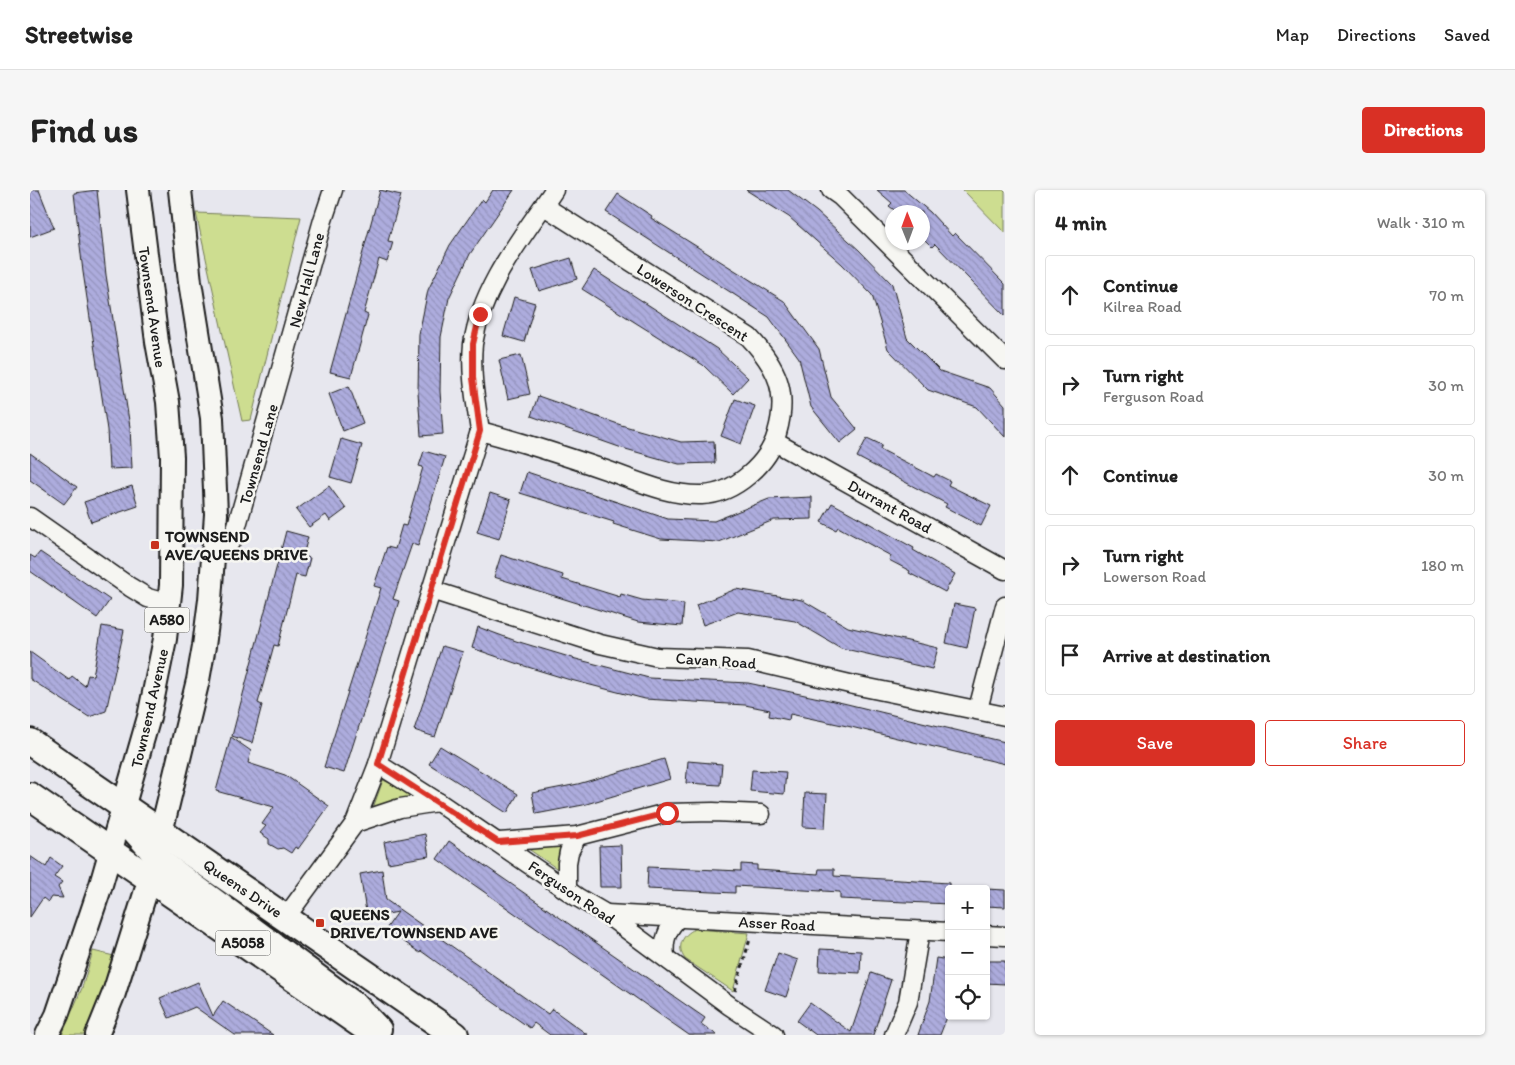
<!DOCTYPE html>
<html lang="en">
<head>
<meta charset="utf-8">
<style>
	:root { --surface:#fff; --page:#f6f6f6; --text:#222; --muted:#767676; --line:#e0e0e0; --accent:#d93025 }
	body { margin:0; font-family:Itim,sans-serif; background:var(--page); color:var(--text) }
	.controls { position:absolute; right:15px; bottom:15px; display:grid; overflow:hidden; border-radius:5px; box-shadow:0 1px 4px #0004 }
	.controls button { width:45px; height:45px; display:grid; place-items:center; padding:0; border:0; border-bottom:1px solid var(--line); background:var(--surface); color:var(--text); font:25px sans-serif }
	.compass { position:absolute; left:855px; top:15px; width:45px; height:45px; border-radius:50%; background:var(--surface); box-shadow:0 1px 4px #0004; rotate:359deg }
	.stop { position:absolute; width:15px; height:15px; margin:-11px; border:4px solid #d93025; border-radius:50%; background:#fff }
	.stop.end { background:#d93025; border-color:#fff; box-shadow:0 1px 5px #0008 }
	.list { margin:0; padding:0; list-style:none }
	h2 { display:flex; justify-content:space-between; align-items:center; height:65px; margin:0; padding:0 20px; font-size:21px }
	h2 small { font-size:16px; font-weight:400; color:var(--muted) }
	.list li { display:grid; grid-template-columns:32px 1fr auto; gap:15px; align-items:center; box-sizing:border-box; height:80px; margin:0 10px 10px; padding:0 10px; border:1px solid var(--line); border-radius:5px }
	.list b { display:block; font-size:19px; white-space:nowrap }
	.list p { margin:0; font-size:16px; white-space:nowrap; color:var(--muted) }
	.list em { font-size:16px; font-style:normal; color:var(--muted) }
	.actions { display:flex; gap:10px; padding:15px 20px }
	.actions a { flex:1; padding:11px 0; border:1px solid var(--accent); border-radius:5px; text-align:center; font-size:18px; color:var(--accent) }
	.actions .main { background:var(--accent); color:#fff }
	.icon { flex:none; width:28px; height:28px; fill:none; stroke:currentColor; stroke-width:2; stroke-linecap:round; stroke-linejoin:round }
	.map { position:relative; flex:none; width:975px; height:845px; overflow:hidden; border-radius:5px }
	header { display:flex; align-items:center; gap:30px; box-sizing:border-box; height:70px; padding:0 25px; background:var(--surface); border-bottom:1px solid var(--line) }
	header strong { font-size:24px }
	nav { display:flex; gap:28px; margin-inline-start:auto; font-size:18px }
	.intro { display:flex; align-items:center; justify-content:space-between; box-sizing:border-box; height:120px; padding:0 30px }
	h1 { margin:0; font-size:35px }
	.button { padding:12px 22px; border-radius:5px; background:var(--accent); color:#fff; font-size:18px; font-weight:700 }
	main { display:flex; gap:30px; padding:0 30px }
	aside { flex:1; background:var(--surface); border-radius:5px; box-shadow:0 1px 4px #0004 }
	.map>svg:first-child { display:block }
</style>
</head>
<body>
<header>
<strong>Streetwise</strong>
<nav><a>Map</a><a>Directions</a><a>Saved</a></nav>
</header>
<div class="intro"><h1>Find us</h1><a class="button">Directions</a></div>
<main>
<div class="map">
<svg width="975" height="845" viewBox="0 0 975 845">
	<defs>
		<pattern id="building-back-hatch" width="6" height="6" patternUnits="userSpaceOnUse" patternTransform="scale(1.25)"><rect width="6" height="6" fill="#adacdd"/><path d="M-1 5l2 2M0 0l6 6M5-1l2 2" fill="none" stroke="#9493bd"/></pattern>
	</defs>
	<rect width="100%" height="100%" fill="#e7e7ee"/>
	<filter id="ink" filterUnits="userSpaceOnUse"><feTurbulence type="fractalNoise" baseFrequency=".02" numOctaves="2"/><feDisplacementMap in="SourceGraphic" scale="10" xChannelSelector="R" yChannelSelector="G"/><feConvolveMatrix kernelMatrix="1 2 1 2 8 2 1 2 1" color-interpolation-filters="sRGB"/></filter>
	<g filter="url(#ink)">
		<g fill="#cddd90" stroke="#747c56">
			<polygon points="933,0 975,0 975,43"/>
			<polygon points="166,23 271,27 221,230 212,231"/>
			<polygon points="353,590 380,602 382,608 343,618"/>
			<polygon points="530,655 533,658 529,680 497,658"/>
			<path d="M665,739L719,743L703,801L655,769C646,757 652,745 665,739Z"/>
			<polygon points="63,761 84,766 63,827 55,845 32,845 52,798"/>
		</g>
		<g fill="url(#building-back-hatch)" stroke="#1c1c1c">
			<polygon points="0,0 9,0 24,38 0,47"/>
			<polygon points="67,0 76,85 100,237 102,278 79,279 77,240 53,82 44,3"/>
			<polygon points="350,0 371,5 358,51 363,52 357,72 349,69 334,123 338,125 321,187 300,182"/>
			<polygon points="463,0 484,0 440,64 419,108 411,147 410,201 413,244 391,246 388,202 389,144 398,100 420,55 452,9 455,12"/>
			<polygon points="716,0 758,0 787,22 829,60 862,94 877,148 910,181 960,198 975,215 975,247 947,217 898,200 858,159 842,105 812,74 759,27"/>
			<polygon points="847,0 874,0 900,22 922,46 925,43 975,94 975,126 905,54 902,57 892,47 892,22 867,22 859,16 862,13"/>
			<polygon points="588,4 622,26 621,28 754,111 789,159 801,207 827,239 810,253 781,217 769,168 739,127 576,22"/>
			<polygon points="541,68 547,89 509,101 502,80"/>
			<polygon points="564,80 687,159 718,188 703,204 673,175 552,99"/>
			<polygon points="484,107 505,113 494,152 473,146"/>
			<polygon points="491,165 500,204 478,209 469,170"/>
			<polygon points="319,196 333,233 313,241 299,204"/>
			<polygon points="508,206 591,235 651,252 684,251 685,273 649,274 592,258 501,226"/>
			<polygon points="705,209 725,216 711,254 691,246"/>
			<polygon points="837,248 852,255 850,259 904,287 906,284 920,291 918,295 961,316 951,336 915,317 917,314 827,267"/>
			<polygon points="311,249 332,255 321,293 300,287"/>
			<polygon points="394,261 415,267 388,356 382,354 363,409 369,411 314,583 294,577 351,398 344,396 357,357 365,359 372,335 376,336 393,277 389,276"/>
			<polygon points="0,263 47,297 34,314 0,290"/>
			<polygon points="497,282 638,329 684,331 739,309 782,307 782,329 744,330 689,352 631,349 583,334 584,332 490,303"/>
			<polygon points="102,296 108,316 61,332 54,312"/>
			<polygon points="299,296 316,319 300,331 296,325 279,337 266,320"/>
			<polygon points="460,303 481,310 469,349 447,342"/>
			<polygon points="802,313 884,358 883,360 925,384 915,402 879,383 880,381 859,370 861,366 808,337 806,340 791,332"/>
			<polygon points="256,341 278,347 273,366 280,368 275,387 266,385 248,456 244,455 228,513 232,515 222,553 202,546"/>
			<polygon points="10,362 80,410 67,428 0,381 0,365 5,368"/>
			<polygon points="471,365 533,385 532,389 590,407 591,404 612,410 654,414 652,436 608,432 464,387"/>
			<polygon points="706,399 772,410 818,437 908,458 902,479 811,458 765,431 708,422 673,435 666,415"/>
			<polygon points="924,414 945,418 937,458 916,453"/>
			<polygon points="72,436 94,440 76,521 59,527 0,489 0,462 39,490 42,486 55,496 58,485 63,486"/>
			<polygon points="448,437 486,451 546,469 619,488 718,493 813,513 975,552 975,574 817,536 760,524 759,530 739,526 740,520 715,515 615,509 537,489 488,474 442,458"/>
			<polygon points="412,456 433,462 405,547 384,540"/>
			<polygon points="201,547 221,561 218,573 255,585 299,616 268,659 265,657 261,663 253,658 248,659 239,654 239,649 230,643 236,636 232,634 244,617 186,601"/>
			<polygon points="410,556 488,604 477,623 399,574"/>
			<polygon points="634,569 640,589 553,615 506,624 502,603 548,594"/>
			<polygon points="658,571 692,574 690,595 656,593"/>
			<polygon points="722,580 756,582 754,604 720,601"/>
			<polygon points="775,603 797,604 795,638 773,637"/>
			<polygon points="395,644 399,666 358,673 354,652"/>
			<polygon points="419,651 675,828 671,834 687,845 659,845 407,669"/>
			<polygon points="591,655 592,697 570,697 569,656"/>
			<polygon points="0,666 16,677 21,668 32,676 24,687 32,692 28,697 33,708 21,707 18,712 13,708 0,727"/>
			<polygon points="711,674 727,675 727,680 788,684 789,679 804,679 804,686 919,693 919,714 810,709 810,702 793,701 792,699 791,701 705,696 705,703 617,699 618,677 711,681"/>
			<polygon points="352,680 356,710 518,824 522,819 558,845 520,845 504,833 500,838 412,776 391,761 390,763 356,739 368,722 337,728 330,684"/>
			<polygon points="956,699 975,700 975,717 956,716"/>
			<polygon points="790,759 831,761 830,783 789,781"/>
			<polygon points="748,763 768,770 756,807 735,800"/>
			<polygon points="906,768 919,770 919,822 910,845 888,845 900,811"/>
			<polygon points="956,771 975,771 975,794 956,793"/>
			<polygon points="841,783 861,790 843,845 786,845 767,831 780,813 821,842"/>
			<polygon points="168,792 183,826 193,811 243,845 205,845 165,817 139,828 130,808"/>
		</g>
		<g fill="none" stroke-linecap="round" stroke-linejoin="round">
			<g stroke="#1c1c1c" stroke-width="21">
				<g id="minor">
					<polyline points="801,0 811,7 975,170"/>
					<path d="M450,241C492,252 532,265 573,279C605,290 638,306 672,305C705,304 739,273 747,243C759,202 747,177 719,147L514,16"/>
					<polyline points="745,252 975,380"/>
					<polyline points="0,327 100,397 118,408 139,414"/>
					<polyline points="183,369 196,359 204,346 293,30 303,0"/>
					<polyline points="401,400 570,454 628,467 718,470 824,495 975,526"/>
					<polyline points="948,519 975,416"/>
					<polyline points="348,574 408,612"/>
					<polyline points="325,633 370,618 408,612 547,707 576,724 700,816 744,845"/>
					<polyline points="469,652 547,646 637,623 683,622 731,624"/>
					<polyline points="537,700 537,673 539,662 547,646"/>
					<polyline points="576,724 919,742"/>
					<path d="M256,727L325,633L348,574L450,241C446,213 440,183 443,154C452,95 492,48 524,0"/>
					<polyline points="956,745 975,746"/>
					<path d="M635,767C633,750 637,739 649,727"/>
					<polyline points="864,845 878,812 890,741"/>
				</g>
			</g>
			<g stroke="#1c1c1c" stroke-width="26">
				<g id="major">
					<polyline points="94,617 100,638 125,666 327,815 350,839"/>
					<polyline points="17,845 27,825 70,698 119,527 135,449 141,395 142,267 138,212 127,152 108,0"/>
					<polyline points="67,845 84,803 120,688 168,490 174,456 180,410 186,324 182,228 160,92 150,0"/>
				</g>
			</g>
			<g stroke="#1c1c1c" stroke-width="30">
				<g id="highway">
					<polyline points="0,552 425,845"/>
					<polyline points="0,606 346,845"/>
				</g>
			</g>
			<polyline stroke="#1c1c1c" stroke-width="3" stroke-dasharray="4 4" stroke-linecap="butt" points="705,801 720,749"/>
			<use href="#minor" stroke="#f6f6f2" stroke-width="18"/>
			<use href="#major" stroke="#f6f6f2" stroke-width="22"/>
			<use href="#highway" stroke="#f6f6f2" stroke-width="26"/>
		</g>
	</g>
	<g fill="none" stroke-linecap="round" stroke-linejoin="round" filter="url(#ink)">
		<polyline stroke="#d93025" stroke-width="6" points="450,124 443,154 443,188 450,241 348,574 468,652 547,646 637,623"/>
	</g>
	<g fill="#c8321e" stroke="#f6f6f2" stroke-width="2">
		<rect x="120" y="350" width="10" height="10" rx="2.5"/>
		<rect x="285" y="728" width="10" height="10" rx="2.5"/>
	</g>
	<g text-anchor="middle" stroke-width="5" stroke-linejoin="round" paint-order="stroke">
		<g fill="#f6f6f2" stroke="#5d5d5c" stroke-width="1">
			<rect x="114.5" y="417.5" width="45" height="25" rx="4"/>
			<rect x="185.5" y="740.5" width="55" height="25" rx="4"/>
		</g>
		<g font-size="15" font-weight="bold" fill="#1c1c1c">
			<text x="137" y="435">A580</text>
			<text x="213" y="758">A5058</text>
		</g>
		<g font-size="16" fill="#1c1c1c" stroke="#f6f6f2">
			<text transform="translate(276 90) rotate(-75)" y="6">New Hall Lane</text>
			<text transform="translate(663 112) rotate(33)" y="6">Lowerson Crescent</text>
			<text transform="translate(123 117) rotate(82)" y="6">Townsend Avenue</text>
			<text transform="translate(228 264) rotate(-74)" y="6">Townsend Lane</text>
			<text transform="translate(860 316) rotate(29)" y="6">Durrant Road</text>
			<text transform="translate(686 470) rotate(4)" y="6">Cavan Road</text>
			<text transform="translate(119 518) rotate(-77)" y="6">Townsend Avenue</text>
			<text transform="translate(213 698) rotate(34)" y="6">Queens Drive</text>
			<text transform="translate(542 702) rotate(34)" y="6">Ferguson Road</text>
			<text transform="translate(747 733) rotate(3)" y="6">Asser Road</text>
		</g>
		<g font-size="16" font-weight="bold" fill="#1c1c1c" stroke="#f6f6f2" text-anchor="start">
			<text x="135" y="352">TOWNSEND<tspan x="135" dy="18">AVE/QUEENS DRIVE</tspan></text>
			<text x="300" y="730">QUEENS<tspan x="300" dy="18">DRIVE/TOWNSEND AVE</tspan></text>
		</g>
	</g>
</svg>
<div class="controls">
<button>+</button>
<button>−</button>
<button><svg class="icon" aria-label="locate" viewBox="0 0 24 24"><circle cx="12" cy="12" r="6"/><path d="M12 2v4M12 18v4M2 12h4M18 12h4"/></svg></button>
</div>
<svg class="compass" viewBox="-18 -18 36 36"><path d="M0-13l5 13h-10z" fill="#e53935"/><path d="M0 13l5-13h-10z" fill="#767676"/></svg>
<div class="stop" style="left:637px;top:623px"></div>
<div class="stop end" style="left:450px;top:124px"></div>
</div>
<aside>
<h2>4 min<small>Walk · 310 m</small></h2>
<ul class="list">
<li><svg class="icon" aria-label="ahead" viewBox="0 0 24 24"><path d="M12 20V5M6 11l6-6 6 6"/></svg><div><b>Continue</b><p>Kilrea Road</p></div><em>70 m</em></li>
<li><svg class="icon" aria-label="right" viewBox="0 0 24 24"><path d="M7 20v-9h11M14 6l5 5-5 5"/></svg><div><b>Turn right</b><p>Ferguson Road</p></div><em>30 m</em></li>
<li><svg class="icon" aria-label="ahead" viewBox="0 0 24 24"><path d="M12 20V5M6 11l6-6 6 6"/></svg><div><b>Continue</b></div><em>30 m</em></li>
<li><svg class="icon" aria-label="right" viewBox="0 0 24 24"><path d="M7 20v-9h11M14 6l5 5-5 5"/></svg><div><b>Turn right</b><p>Lowerson Road</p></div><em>180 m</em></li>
<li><svg class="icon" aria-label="arrive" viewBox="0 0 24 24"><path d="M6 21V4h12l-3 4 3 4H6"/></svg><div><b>Arrive at destination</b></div></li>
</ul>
<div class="actions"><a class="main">Save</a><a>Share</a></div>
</aside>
</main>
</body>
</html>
